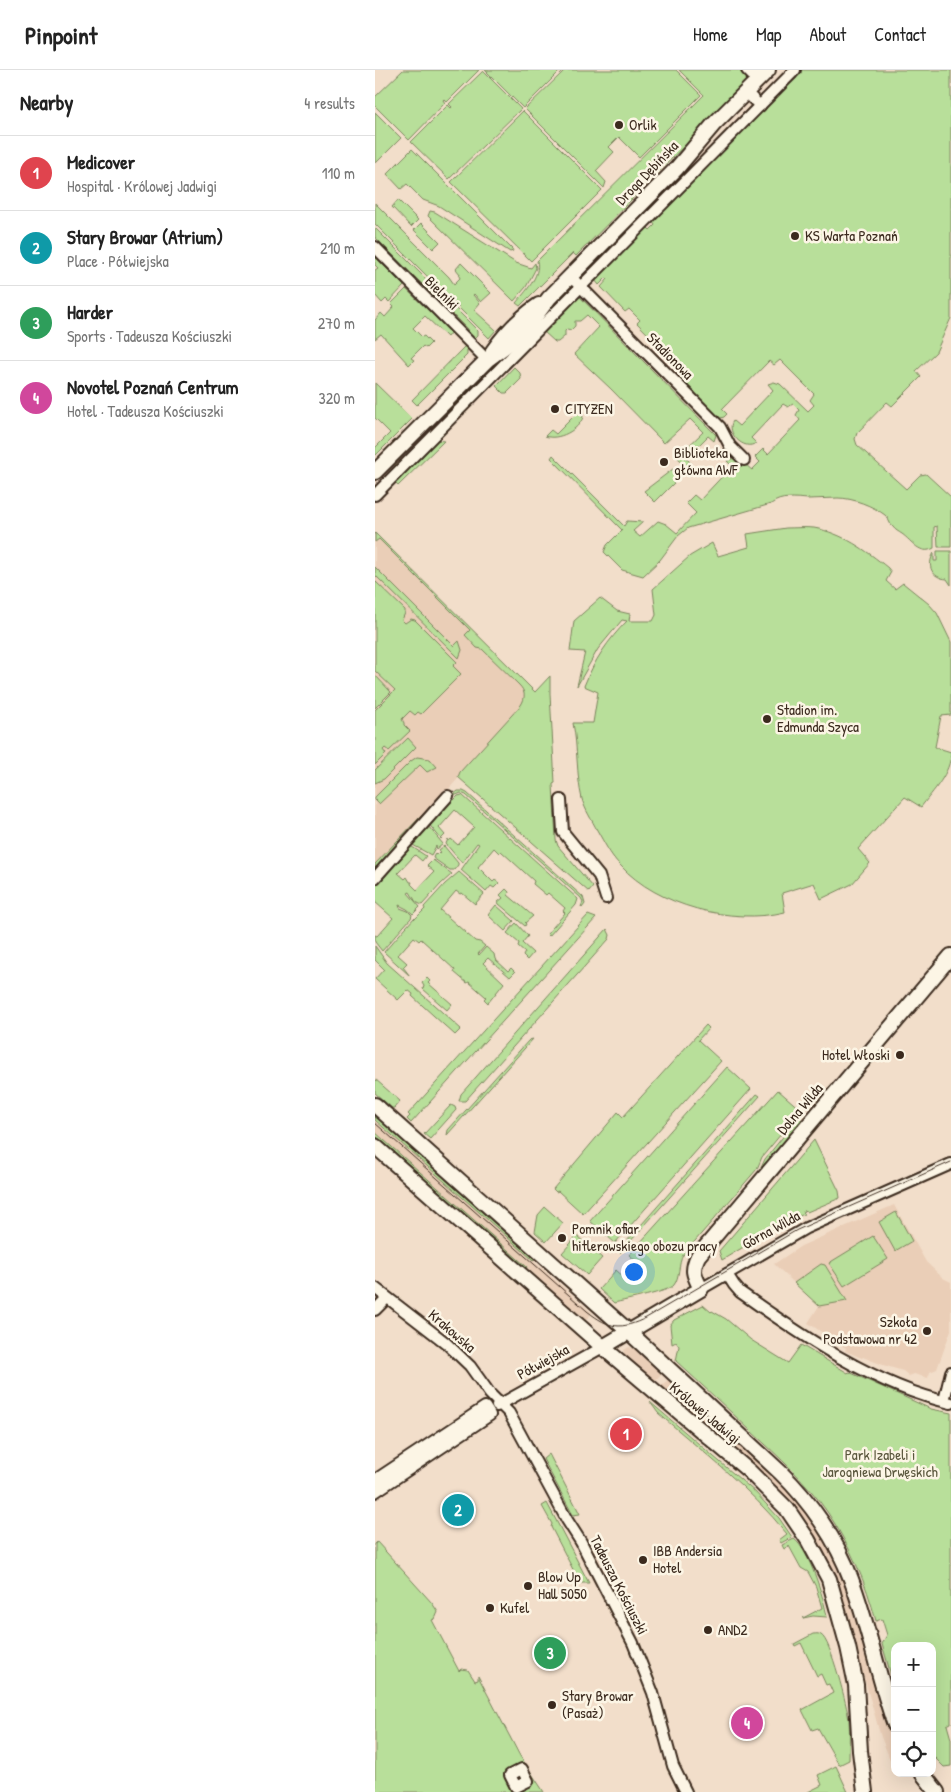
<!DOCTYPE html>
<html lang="en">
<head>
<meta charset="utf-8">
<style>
	:root { --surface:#fff; --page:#f6f6f6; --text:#222; --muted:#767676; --line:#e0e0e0; --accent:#111827 }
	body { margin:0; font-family:"Patrick Hand",sans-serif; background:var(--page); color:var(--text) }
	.controls { position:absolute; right:15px; bottom:15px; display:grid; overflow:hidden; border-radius:10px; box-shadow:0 5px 20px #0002 }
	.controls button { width:45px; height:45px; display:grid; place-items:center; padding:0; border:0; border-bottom:1px solid var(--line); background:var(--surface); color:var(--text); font:25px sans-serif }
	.you { position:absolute; left:258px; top:1201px; width:18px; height:18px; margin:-12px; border:4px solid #fff; border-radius:50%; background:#1a73e8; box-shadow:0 0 0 8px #1a73e833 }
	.badge { display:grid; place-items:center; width:32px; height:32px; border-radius:50%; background:var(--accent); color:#fff; font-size:16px; font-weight:700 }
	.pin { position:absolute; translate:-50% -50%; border:2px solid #fff; box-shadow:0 1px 5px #0006 }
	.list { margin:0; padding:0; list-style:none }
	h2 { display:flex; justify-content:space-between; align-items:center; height:65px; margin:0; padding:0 20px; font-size:21px }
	h2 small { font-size:16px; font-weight:400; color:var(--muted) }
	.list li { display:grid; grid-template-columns:32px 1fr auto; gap:15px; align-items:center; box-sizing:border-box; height:75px; padding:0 20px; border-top:1px solid var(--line) }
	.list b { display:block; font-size:19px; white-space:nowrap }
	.list p { margin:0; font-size:16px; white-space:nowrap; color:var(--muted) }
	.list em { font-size:16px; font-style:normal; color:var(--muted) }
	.icon { flex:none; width:28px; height:28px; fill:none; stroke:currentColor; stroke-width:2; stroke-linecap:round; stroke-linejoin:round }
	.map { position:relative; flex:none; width:576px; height:1722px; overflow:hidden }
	header { display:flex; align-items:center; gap:30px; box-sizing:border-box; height:70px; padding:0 25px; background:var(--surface); border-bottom:1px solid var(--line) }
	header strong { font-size:24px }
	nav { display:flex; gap:28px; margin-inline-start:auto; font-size:18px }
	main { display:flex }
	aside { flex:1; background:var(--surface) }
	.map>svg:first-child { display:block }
</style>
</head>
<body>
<header>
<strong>Pinpoint</strong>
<nav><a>Home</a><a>Map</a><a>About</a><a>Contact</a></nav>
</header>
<main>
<aside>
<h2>Nearby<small>4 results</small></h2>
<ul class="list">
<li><span class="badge" style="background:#e0444e">1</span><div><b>Medicover</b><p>Hospital · Królowej Jadwigi</p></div><em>110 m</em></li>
<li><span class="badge" style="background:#0f9aa8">2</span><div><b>Stary Browar (Atrium)</b><p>Place · Półwiejska</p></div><em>210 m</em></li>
<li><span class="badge" style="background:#2e9e5b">3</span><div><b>Harder</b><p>Sports · Tadeusza Kościuszki</p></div><em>270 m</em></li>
<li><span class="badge" style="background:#d1479c">4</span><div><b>Novotel Poznań Centrum</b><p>Hotel · Tadeusza Kościuszki</p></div><em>320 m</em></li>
</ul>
</aside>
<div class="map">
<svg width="576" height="1722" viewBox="0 0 576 1722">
	<rect width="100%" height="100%" fill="#f2deca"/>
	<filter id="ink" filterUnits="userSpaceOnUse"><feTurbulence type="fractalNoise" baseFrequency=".02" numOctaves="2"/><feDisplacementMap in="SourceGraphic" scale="10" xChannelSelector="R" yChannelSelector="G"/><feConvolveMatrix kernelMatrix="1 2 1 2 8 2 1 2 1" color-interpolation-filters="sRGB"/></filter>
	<g filter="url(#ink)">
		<g fill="#eaceb7">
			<polygon points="0,463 160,622 0,802"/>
			<polygon points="0,1050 217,1243 211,1250 0,1062"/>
			<polygon points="519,1135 551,1192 568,1208 576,1212 576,1260 562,1299 555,1302 553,1308 539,1304 534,1306 528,1301 508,1295 488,1287 487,1288 470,1281 471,1278 433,1253 444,1236 399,1194 426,1176"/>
			<polygon points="254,1277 260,1279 286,1304 280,1311 249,1286 249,1280"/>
			<polygon points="293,1307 408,1413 432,1442 455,1477 475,1522 520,1675 520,1702 506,1667 465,1523 435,1463 284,1317 293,1310"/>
		</g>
		<g fill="#b8df9a" stroke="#7a845c">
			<polygon points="28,0 104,0 72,32 69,29 68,30 70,33 34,70 0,36 0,27"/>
			<polygon points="110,0 186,0 148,38"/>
			<polygon points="190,0 301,0 326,25 264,87 244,67 234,77 239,82 221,101 231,112 229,118 150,39"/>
			<path d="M304,0H368L374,10L201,186L198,183L145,236L141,233C150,222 166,206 162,191L329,25Z"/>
			<path d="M425,0H576V248L561,282L541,301L546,307L517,336L512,332L482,363L480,369L482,375L531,419L545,405L551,404L576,427V477H563L562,456L559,457V478C545,486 537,471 527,464C524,462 520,460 518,457C514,454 514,448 510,445C498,436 478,428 463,428C453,428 443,429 433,429C420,428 406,426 396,434L313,458L303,466L285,490L268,506L247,500L229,482L232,475L247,460L176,388L178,385L249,456L252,451L268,452L258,461L265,467L283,451L291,454L302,463L321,443L311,433L319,425L325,430L357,396L352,391C363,384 369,394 377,400L385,392L380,387L388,379L393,384L425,350L421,345L424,340L418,334L413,337L408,334L376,368L381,373C369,382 350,362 358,351L364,356L398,320L393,314L399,312L405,314L433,341L439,335L435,330L439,324L405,290L399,295L394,291L347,339L352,344L349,347L343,349L217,223L218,222L304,309L311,303L262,253L265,250L254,239L250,242L226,217L233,209L231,208L224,215L220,210L271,156L275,160L280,155L277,151L366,60L368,61L367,59L409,16L411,18L422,8L420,5Z"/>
			<polygon points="108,1 146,39 74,109 36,72 73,35 76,38 77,37 74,34"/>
			<polygon points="148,41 227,120 156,191 76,112"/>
			<polygon points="0,42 26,68 1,93 0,92"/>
			<polygon points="37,79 137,179 138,181 135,182 64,136 48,130 32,114 26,119 12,104"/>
			<polygon points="23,130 43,150 36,157 17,137"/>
			<polygon points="0,133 74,207 79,214 85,208 84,206 85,204 81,199 86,193 116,223 106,232 99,224 98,225 105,233 99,240 121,260 114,268 0,154"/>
			<polygon points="55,141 60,142 141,193 156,198 160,193 161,198 151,217 139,231 53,146"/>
			<polygon points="46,153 65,172 58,179 39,160"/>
			<polygon points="0,158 103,261 103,265 98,270 93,265 92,259 0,167"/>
			<polygon points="0,187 29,216 14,232 11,229 7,233 0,225 0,200 3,198 0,195"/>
			<polygon points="31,219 76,262 72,267 50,246 38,258 47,267 49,266 56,273 51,278 48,276 36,288 39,290 34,295 6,264 0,269 0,250 6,243 10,247 19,237 16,234"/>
			<polygon points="203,225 341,365 339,371 333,366 311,388 317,394 312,396 302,387 328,362 315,349 289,373 236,319 199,284 224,257 212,245 205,251 200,251 200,256 196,260 192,259 190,261 190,266 183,272 180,272 168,261"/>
			<polygon points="90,276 92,279 92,285 42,335 37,330"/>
			<polygon points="139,297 145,303 146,309 132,323 128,323 121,316"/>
			<polygon points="0,313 37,349 0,386 0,378 15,363 0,348"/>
			<path d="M205,340L208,347C204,360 183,371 170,366L176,360L181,364Z"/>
			<polygon points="62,370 69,371 23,416 18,411 58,371"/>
			<polygon points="298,399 303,409 280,432 269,421"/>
			<path d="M411,458C420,458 430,457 439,458C467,463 491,480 513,498L516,502L511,511L520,519L528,513L554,534L562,543L576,572V645L566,646L560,677L576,682C576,703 558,721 546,737L530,727L483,779L495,793L477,814L446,829L439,813L407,823L410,842C357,855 282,836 245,795C235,785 229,772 222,760C217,750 210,740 207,729C201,704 203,678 198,653H218L223,622L209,616C219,591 233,570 252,551L247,550L223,579L202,616L210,582L195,581L199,551L225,528L242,541L255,544L254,551H278L281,545L278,519L315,486L337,473L343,486L374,477L372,464Z"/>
			<path d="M0,463L160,622L175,606V624L180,713L178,714L181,770L183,776L218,817L214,822L83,707L85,702L146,635C151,627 150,621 144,615L107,579L102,578L90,565L95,560L4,469L0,472Z"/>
			<path d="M562,481H576V515L572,509C557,508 551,496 559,483V491H562Z"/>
			<polygon points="0,497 79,576 84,571 87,580 84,588 0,505"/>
			<polygon points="0,511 30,540 30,543 27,550 30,553 36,549 40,550 82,592 78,596 86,604 46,644 43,642 40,645 35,641 27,649 29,653 29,655 35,661 14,681 10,678 8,680 11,684 0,695 0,640 20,620 0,601"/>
			<polygon points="0,605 16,622 0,638"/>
			<polygon points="33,668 41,677 9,709 0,713 0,700"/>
			<polygon points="42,687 55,689 62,697 52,702 45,695 4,734 0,730 0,727 36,691"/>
			<polygon points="70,721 72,722 0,802 0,794"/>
			<polygon points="83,721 88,721 92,723 208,827 210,834 207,838 206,837 208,832 206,828 91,725 86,723 81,725 79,724"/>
			<polygon points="87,725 203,829 201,835 174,866 172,864 190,843 188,841 190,838 173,823 171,825 158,814 159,811 126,781 124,783 119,778 103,797 118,812 120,810 124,813 119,818 116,816 111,822 110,821 86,800 104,774 102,773 87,793 71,774 73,769 74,771 76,769 83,775 99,757 80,740 64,758 70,765 66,769 53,753 76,727 79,730 83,726"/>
			<polygon points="53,756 68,774 62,779 61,776 56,785 36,774"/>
			<polygon points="34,775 51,786 47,791 40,785 23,803 30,809 32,807 35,812 37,812 36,814 42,820 59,802 52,796 58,790 77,804 66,814 47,835 41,832 35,822 33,823 45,837 38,844 32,839 24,835 25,838 33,841 37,845 36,848 7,881 0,872 0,865 2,866 18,848 0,832 0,812"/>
			<polygon points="69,776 83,793 83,795 79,800 75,800 58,788 60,783 62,785 65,782 64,780"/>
			<polygon points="84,802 109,824 100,834 87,823 85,824 81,821 65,840 100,871 105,872 110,876 103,884 104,885 111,877 119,884 120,889 133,901 136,898 140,902 135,907 113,888 108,893 129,913 113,933 109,929 111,927 94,912 92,913 79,902 80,900 46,869 44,871 39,867 23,885 32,893 28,897 35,906 9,882 39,848 40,849 50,839 49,837 70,814"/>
			<polygon points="131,819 134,822 133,825 158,846 150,853 151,854 150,856 124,834 123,832 128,828 125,825"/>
			<polygon points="121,835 139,851 130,861 113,845"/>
			<polygon points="213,845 221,848 36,1053 32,1049 35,1046 33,1044"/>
			<polygon points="141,853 153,866 147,873 158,883 152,890 148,886 150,882 143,876 144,873 132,863"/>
			<polygon points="232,859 235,865 234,869 90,1031 84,1031 86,1024"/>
			<polygon points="0,876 12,893 86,959 80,965 37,926 38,924 33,920 23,930 0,909 9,899 0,890"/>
			<polygon points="52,908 55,911 53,913 77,934 72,940 48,919 49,916 47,913"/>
			<polygon points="331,955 334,958 323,970 346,991 208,1144 183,1121 181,1122 178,1119 243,1042 248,1047"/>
			<polygon points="158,969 72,1065 73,1060 154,970"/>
			<polygon points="352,997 376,1019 240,1173 215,1151"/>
			<polygon points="0,1009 25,1031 19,1038 17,1038 0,1023"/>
			<path d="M403,1020L426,1040L387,1087L382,1099L308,1185C303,1194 305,1207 299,1215C294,1222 250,1230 239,1233L224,1219L241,1200L250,1208L263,1193L254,1185Z"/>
			<polygon points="382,1024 385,1026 245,1183 243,1181"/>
			<polygon points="76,1035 80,1037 81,1040 55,1069 49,1064"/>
			<polygon points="0,1046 133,1165 162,1187 158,1190 0,1050"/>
			<polygon points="424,1047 428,1051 385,1100 390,1089"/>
			<polygon points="0,1062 152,1197 149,1201 129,1181 0,1066"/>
			<polygon points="439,1070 464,1121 465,1128 432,1142 431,1140 428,1141 429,1144 405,1155 347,1190 344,1181"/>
			<polygon points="170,1137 188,1153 171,1172 160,1162 163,1145"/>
			<polygon points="521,1142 537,1171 520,1181 504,1152"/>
			<polygon points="202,1166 227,1188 212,1205 187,1183"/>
			<polygon points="498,1166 513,1189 469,1216 454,1193"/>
			<polygon points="446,1194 450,1195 472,1231 444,1236 419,1213"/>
			<path d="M328,1235L336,1242L337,1241L351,1249L376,1270L413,1293L426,1275L473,1303L474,1302L556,1339L576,1343V1653L572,1655L576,1669V1696L569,1697L557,1685V1576H520V1619L507,1574L512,1565L507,1549L501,1551C491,1512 475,1476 453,1443C432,1412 404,1387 377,1362C352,1338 327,1315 301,1291L304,1276L301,1272L297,1274L295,1255L299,1250Z"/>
			<path d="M275,1332L380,1422L404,1448L417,1467L406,1473L404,1470L412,1464C375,1418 328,1382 283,1343Z"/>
			<polygon points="174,1384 205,1444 198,1445 168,1389"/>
			<polygon points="172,1433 214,1513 205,1513 176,1457 177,1454 167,1436"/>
			<path d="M419,1469C434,1480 449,1528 452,1547L438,1546L428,1548L447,1538L441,1517L433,1502L426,1498L414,1476L409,1479L407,1475Z"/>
			<polygon points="2,1472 57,1533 63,1542 60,1549 57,1550 84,1601 86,1599 93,1600 100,1611 103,1610 103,1606 145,1686 169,1722 0,1722 0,1474"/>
			<path d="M438,1564C441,1564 443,1563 446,1565C456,1570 472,1637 474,1650C475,1663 474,1677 474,1690L464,1695L443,1658L437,1660L427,1640L458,1623L454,1614L451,1615L446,1604L442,1606L426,1573L420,1576L419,1574Z"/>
			<polygon points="461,1696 473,1722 433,1722 447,1715 443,1705"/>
		</g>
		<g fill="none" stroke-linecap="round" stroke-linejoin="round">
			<g stroke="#3b2a1e" stroke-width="14">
				<g id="street">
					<polyline points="372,0 382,10"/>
					<polyline points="371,22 385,36"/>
					<polyline points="0,177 112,290"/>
					<polyline points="195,206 345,357 355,376 369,390"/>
					<polyline points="0,425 420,0"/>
					<polyline points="186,730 188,762 224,806 231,828"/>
					<polyline points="0,808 73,726"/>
					<path d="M352,1204L359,1215L365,1222C427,1266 500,1316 576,1333"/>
					<polyline points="0,1218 71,1273 95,1296 115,1324 134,1343 192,1450 206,1472 258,1573 278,1623 298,1696 311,1722"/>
					<polyline points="326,1219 431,1158 576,1094"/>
					<polyline points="0,1240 12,1228"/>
					<polyline points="569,1331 576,1302"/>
					<polyline points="122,1336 228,1277"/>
					<polyline points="0,1410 110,1337 115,1345 0,1422"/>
					<polygon points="147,1699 153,1711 141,1717 135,1705"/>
				</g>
			</g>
			<g stroke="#3b2a1e" stroke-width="18">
				<g id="secondary">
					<path d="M118,281C131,262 145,248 164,235"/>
					<polyline points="0,402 112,290 140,269 156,252 174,228 302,98 339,54 393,0"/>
					<path d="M0,1035L253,1261L405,1402C435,1431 462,1470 476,1509C494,1557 503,1607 520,1655"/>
					<polyline points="0,1076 237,1285 374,1401 412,1439 433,1470 454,1509 473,1577 481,1615 485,1681 490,1722"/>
					<path d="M228,1277L326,1219C319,1205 316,1201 323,1186L576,886"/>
					<polyline points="547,1703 562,1722"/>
				</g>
			</g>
			<use href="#street" stroke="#fcf5e5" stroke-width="10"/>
			<use href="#secondary" stroke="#fcf5e5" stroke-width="14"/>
			<path stroke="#3b2a1e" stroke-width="1" d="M0,1053L212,1241C235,1259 246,1260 271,1248L422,1160L576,1092"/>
		</g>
	</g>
	<g fill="#3b2a1e" stroke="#fcf5e5" stroke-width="2">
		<circle cx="244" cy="55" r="5"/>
		<circle cx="420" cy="166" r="5"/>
		<circle cx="180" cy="339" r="5"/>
		<circle cx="289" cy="392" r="5"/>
		<circle cx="392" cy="649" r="5"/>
		<circle cx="525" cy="985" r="5"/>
		<circle cx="187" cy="1168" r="5"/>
		<circle cx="552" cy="1261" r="5"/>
		<circle cx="268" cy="1490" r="5"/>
		<circle cx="153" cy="1516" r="5"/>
		<circle cx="115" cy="1538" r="5"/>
		<circle cx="333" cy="1560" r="5"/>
		<circle cx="177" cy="1635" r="5"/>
	</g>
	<g text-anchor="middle" stroke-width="5" stroke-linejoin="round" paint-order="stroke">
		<g font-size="15" fill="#3b2a1e" stroke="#fcf5e5" text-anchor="start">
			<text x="254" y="60">Orlik</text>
			<text x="430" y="171">KS Warta Poznań</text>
			<text x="190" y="344">CITYZEN</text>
			<text x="299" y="388">Biblioteka<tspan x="299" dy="17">główna AWF</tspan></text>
			<text x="402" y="645">Stadion im.<tspan x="402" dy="17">Edmunda Szyca</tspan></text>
			<text x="515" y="990" text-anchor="end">Hotel Włoski</text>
			<text x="197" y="1164">Pomnik ofiar<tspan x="197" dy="17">hitlerowskiego obozu pracy</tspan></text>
			<text x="542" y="1257" text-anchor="end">Szkoła<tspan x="542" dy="17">Podstawowa nr 42</tspan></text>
			<text x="278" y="1486">IBB Andersia<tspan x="278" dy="17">Hotel</tspan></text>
			<text x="163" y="1512">Blow Up<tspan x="163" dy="17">Hall 5050</tspan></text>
			<text x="125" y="1543">Kufel</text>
			<text x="343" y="1565">AND2</text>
			<text x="187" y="1631">Stary Browar<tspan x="187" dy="17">(Pasaż)</tspan></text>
		</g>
		<g font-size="15" fill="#3b2a1e" stroke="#fcf5e5">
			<text transform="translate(272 103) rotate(-46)" y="5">Droga Dębińska</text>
			<text transform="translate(67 223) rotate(45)" y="5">Bielniki</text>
			<text transform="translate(295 286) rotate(45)" y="5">Stadionowa</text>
			<text transform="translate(425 1039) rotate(-50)" y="5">Dolna Wilda</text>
			<text transform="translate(396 1160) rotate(-29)" y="5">Górna Wilda</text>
			<text transform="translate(77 1261) rotate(41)" y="5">Krakowska</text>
			<text transform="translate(168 1292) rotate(-29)" y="5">Półwiejska</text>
			<text transform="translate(330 1343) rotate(40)" y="5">Królowej Jadwigi</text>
			<text transform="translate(244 1515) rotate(63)" y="5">Tadeusza Kościuszki</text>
		</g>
		<g font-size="15" fill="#5a573d" stroke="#fcf5e5">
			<text x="505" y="1390">Park Izabeli i<tspan x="505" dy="17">Jarogniewa Drwęskich</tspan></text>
		</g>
	</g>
</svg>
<div class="controls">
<button>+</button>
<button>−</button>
<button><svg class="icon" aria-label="locate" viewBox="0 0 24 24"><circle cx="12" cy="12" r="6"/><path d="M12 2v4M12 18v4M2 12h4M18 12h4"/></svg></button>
</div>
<div class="you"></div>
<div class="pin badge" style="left:251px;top:1364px;background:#e0444e">1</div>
<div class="pin badge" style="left:83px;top:1440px;background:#0f9aa8">2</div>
<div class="pin badge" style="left:175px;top:1583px;background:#2e9e5b">3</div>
<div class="pin badge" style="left:372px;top:1653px;background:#d1479c">4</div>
</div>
</main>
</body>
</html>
